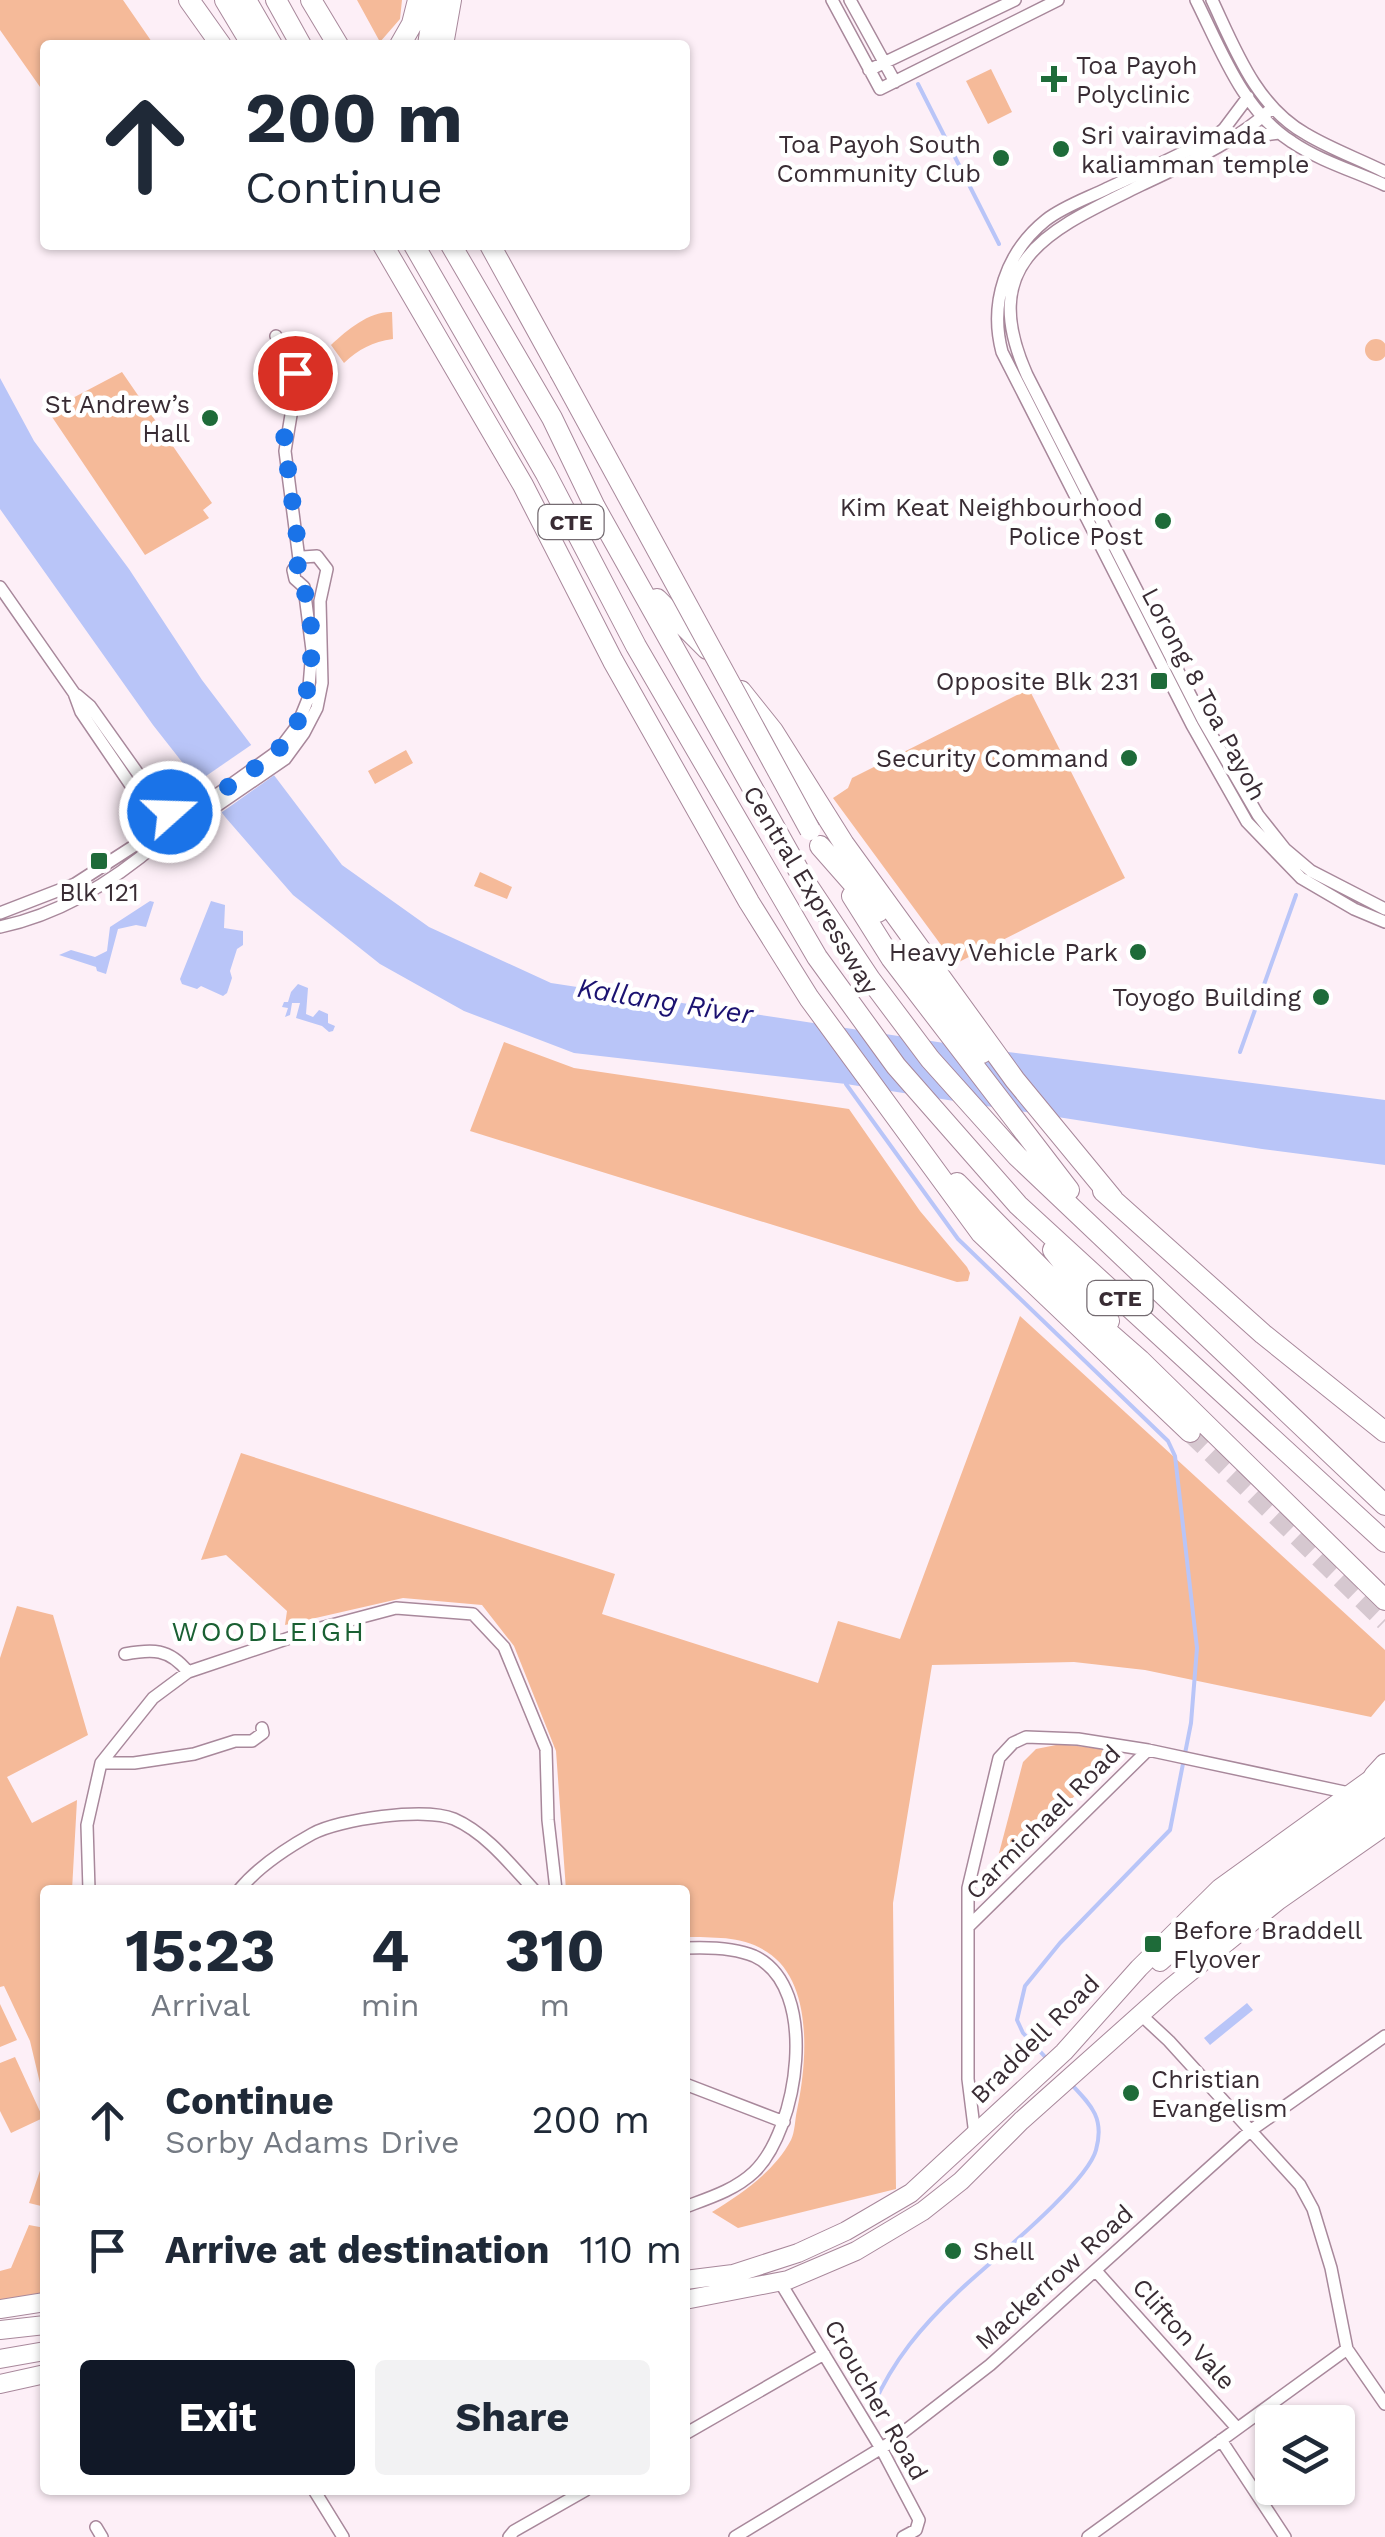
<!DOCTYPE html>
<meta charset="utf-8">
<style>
body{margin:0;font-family:"Work Sans",sans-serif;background:#f2f2f3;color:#1f2937;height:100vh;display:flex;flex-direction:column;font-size:38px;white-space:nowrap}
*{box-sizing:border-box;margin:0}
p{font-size:32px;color:#747a83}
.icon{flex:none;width:55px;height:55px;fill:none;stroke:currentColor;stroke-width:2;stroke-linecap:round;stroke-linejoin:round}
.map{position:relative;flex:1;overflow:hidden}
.side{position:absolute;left:40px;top:1885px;width:650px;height:610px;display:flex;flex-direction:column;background:#fff;border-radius:10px;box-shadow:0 2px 8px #0004}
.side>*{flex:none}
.top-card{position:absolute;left:40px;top:40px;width:650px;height:210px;border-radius:10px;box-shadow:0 2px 8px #0004;background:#fff;color:#1f2937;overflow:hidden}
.controls{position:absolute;left:1255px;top:2405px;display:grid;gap:20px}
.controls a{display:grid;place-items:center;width:100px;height:100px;border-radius:10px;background:#fff;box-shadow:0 2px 8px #0004;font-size:50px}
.pin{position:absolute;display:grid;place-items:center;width:85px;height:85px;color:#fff;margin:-42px;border:5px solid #fff;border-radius:50%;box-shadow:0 2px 10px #0007}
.me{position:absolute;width:110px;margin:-55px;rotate:70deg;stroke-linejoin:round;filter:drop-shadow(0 0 8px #0008)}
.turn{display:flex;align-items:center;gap:35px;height:210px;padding:0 40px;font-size:45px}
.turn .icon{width:130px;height:130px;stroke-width:2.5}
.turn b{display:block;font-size:70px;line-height:85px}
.eta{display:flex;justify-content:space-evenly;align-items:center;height:170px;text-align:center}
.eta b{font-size:60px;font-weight:700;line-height:70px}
.button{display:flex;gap:20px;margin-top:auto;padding:20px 40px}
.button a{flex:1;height:115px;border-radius:10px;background:#111827;color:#fff;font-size:40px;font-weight:700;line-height:115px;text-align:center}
.button a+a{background:#f2f2f3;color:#1f2937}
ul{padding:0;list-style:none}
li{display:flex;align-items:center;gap:30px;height:130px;padding:0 40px}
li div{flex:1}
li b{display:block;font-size:38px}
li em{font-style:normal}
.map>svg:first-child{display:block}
</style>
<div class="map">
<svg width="1385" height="2537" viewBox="0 0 1385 2537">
<rect width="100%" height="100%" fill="#fdeff7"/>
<path fill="#f5ba99" d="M0 0H123L154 45H45V94L0 30Z
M357 0H402L400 19 380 42Z
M991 69 1012 112 988 124 966 81Z
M392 312 393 339C372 342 359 349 344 363L331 345C348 329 370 311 392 312Z
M1365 350a11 11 0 1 1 22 0a11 11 0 1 1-22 0Z
M122 372 212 503 203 510 209 518 145 555 48 411Z
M1029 689 1125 878 955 964 833 798 848 788 852 778Z
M406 750 413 763 375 784 368 771Z
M480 872 512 887 507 899 474 886Z
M504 1042 574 1068 849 1109 920 1211 967 1267 970 1273 968 1281 957 1282 470 1131Z
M1020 1316 1385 1650V1700L1371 1717 1145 1670 1074 1662 932 1665 893 1903 896 2189 738 2228 712 2212C741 2194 774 2172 791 2140 795 2132 795 2119 797 2110 807 2063 814 1982 767 1952 742 1935 714 1938 685 1937V1890H566L556 1751 514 1646 482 1605 403 1598 285 1625 287 1611 226 1555 201 1560 241 1453 615 1574 602 1614 818 1683 838 1621 900 1639Z
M17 1606 53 1615 88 1735 7 1777 32 1823 77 1800 72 1890H45V2104L30 2041 4 1986 0 1987V1658Z
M1061 1744 1110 1750 1097 1774 993 1876 1023 1762 1036 1749Z
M0 2004 17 2040 0 2047Z
M15 2057 43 2118 11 2133 0 2111V2063Z
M45 2156V2207L29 2203Z
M29 2225 45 2228V2295L0 2300V2271L11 2268Z"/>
<path fill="#b9c5f8" d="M0 378 34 441 129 569 202 680 342 865 429 927 551 983 977 1048 1385 1100V1165L1262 1149 846 1084 574 1053 464 1011 380 964 293 895 226 818 153 725 0 509Z
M150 901 154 902 146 927 136 925 118 929 106 974 97 971 96 967 59 955 71 950 95 957 107 951 110 927Z
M211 901 225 905 224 928 243 931V945L237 949 230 971 232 978 227 993 223 996 201 986 197 989 182 984 180 979Z
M298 984 308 988 306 1014 313 1017 319 1010 328 1014V1023L335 1026 333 1031 329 1032 322 1026 296 1018 300 1003H292L290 1015 285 1017 288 1008 282 1007 284 1002H288L291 992Z
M1247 2003 1253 2010 1210 2045 1204 2038Z"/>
<path fill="#fdeff7" d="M254 743 280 771 218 815 193 785Z"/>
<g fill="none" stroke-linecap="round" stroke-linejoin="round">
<path stroke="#b9c5f8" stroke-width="4" d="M918 84 999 244
M1240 1052 1296 895
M846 1084 958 1239 1168 1441 1175 1456 1197 1648 1191 1723 1170 1830 1060 1943 1025 1986 1017 2020 1023 2033 1047 2059
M873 2406C894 2359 921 2327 959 2291 989 2263 1087 2184 1096 2150 1105 2118 1091 2105 1071 2084"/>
<path stroke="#d6c8d0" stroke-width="20" stroke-dasharray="20 10" stroke-linecap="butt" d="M1190 1432 1385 1621"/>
<g stroke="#a8889b" stroke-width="14">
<path id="minor" d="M832 0 880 89 1058 0
M850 0 895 82
M1196 0C1221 50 1243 111 1292 142 1320 161 1354 171 1385 185
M1212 0C1235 49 1256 106 1306 134 1331 149 1359 159 1385 172
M869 70 1015 0
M1248 97 1224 129 1214 137C1179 155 1143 172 1108 188 1088 198 1064 206 1046 220 1006 252 989 303 1002 352L1192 725 1247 822 1301 878 1354 909 1385 922
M1272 108C1237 142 1185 164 1141 185 1052 229 975 259 1027 375L1203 720 1258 815 1285 849 1311 871 1385 909
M1239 138 1279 133
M276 336 297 379 285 451 299 559
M0 587 74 693 81 712 155 821
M77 695 90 706 161 806 170 812
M154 833 165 843 179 840 192 820 215 807 285 759 304 733 317 708 322 683 320 601 327 569 317 556 303 557 293 570 295 579 304 587 312 650 308 699 297 726 278 751 208 801 185 813 160 814 155 821
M0 913 75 884 154 833
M0 927C61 914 114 881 160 841
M125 1654C152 1649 169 1648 188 1672
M101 1763H134L194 1754 235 1741H252L263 1733 262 1728
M89 1890 87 1825 101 1763 153 1698 188 1672 313 1630 396 1608 473 1614 504 1647 546 1749 548 1820 556 1890
M239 1890C258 1867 285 1849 312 1834 339 1819 425 1807 454 1819 486 1833 511 1865 534 1890
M969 1926 1148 1750
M685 1948C707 1947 733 1947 754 1956 821 1987 798 2130 754 2172 735 2190 709 2198 685 2207
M1140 2014 1169 2041 1300 2185 1313 2209 1331 2268 1347 2349 1385 2404
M685 2084 784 2122
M975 2135 968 2079V1888L999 1758 1013 1743 1026 1737 1078 1739 1148 1750 1349 1793
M1096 2271 1237 2428
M780 2282 882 2450 919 2520 916 2530 903 2537
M685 2434 824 2354
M1221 2440 1285 2537
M314 2490 343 2537
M96 2527 102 2537
M509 2537 514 2531 586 2490
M735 2537 888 2444 990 2365 1250 2131 1385 2036
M1088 2537 1347 2349"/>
</g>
<g stroke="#a8889b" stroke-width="20">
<path id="primary" d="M0 2309 45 2302
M0 2384 45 2374"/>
</g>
<g stroke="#a8889b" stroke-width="20">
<path id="trunk" d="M1187 1960 1242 1911 1385 1807
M1160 1962C1231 1899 1304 1840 1385 1789
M685 2280 733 2274 798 2253 846 2231 911 2193 1064 2052 1139 1968 1220 1888 1385 1769
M685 2300 788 2280 856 2251 923 2211 961 2181 1021 2121 1169 1989 1279 1900 1385 1826
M0 2330 45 2325
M0 2359 45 2351"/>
</g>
<g stroke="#a8889b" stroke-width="22">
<path id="motorway" d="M189 0 221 45
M225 0 252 45
M246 0 272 45
M276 0 301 45
M311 0 338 45
M400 45 412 24 418 0
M428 45 435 0
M443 45 451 0
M383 245 523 485 613 661 749 902 809 998 981 1233 1190 1432
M414 245 546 474 636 646 817 957 896 1066 1018 1205 1385 1542
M451 245 552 418 595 507 804 880 870 979 930 1059 1017 1156 1385 1505
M490 245 560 372
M657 599 707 649
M741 691 773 731 844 844 1015 1080 1113 1199
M820 846 878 912
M852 896 891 958 1069 1190
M910 955 982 1053
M957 1183 1077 1305 1140 1360 1385 1600
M1103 1191 1263 1334 1385 1432
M1053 1250 1109 1321
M1374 1776 1385 1764"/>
</g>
<use href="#minor" stroke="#fff" stroke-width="11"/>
<use href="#primary" stroke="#fff" stroke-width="18"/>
<use href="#trunk" stroke="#fff" stroke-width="18"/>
<use href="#motorway" stroke="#fff" stroke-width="20"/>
<g stroke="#a8889b" stroke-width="22" stroke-linecap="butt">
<path id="motorway-bridge" d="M560 372 810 830"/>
</g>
<use href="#motorway-bridge" stroke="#fff" stroke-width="20"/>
</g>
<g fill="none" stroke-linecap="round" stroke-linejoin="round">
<path stroke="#1a73e8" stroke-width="18" stroke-dasharray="0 32.4" d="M170 812C193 815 213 797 232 784 285 748 302 736 310 670 313 646 312 617 305 593 303 586 297 583 294 575L300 559 284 439 297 378 295 373"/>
</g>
<g fill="#1e6b39" stroke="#fff" stroke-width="4">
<path d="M1049 64h10v10h10v10h-10v10h-10v-10h-10v-10h10z"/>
<circle cx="1061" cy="149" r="10"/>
<circle cx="1001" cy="158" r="10"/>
<circle cx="210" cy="418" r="10"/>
<circle cx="1163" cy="521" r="10"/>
<rect x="1149" y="671" width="20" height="20" rx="5"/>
<circle cx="1129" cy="758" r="10"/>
<rect x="89" y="851" width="20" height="20" rx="5"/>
<circle cx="1138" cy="952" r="10"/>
<circle cx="1321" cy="997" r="10"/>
<rect x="1143" y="1934" width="20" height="20" rx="5"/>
<circle cx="1131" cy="2093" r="10"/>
<circle cx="953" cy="2251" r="10"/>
</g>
<g text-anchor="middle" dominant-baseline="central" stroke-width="9" stroke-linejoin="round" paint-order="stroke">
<g fill="#fff" stroke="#746b71" stroke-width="2.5">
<rect x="538.5" y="505" width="65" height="34" rx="8"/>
<rect x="1087.5" y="1281" width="65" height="34" rx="8"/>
</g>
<g font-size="22" font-weight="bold" fill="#392c34">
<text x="571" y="522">CTE</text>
<text x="1120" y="1298">CTE</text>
</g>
<g font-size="25" fill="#392c34" stroke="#fff" text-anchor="end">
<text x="1076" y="65" text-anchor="start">Toa Payoh<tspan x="1076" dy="29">Polyclinic</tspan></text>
<text x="1081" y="135" text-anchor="start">Sri vairavimada<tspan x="1081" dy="29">kaliamman temple</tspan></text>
<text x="981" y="144">Toa Payoh South<tspan x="981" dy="29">Community Club</tspan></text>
<text x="190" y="404">St Andrew’s<tspan x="190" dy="29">Hall</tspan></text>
<text x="1143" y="507">Kim Keat Neighbourhood<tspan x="1143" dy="29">Police Post</tspan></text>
<text x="1139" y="681">Opposite Blk 231</text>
<text x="1109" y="758">Security Command</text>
<text x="99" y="892" text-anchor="middle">Blk 121</text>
<text x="1118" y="952">Heavy Vehicle Park</text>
<text x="1301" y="997">Toyogo Building</text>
<text x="1173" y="1930" text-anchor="start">Before Braddell<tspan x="1173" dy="29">Flyover</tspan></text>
<text x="1151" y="2079" text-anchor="start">Christian<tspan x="1151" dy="29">Evangelism</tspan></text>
<text x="973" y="2251" text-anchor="start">Shell</text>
</g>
<g font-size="25" fill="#392c34" stroke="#fff">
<text transform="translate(1204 694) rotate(62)">Lorong 8 Toa Payoh</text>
<text transform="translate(811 890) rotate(59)">Central Expressway</text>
<text transform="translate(1043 1822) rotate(-45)">Carmichael Road</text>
<text transform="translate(1035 2039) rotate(-45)">Braddell Road</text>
<text transform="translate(1054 2277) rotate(-42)">Mackerrow Road</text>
<text transform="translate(1184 2334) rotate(48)">Clifton Vale</text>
<text transform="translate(876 2400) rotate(60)">Croucher Road</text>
</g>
<g font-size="28" font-style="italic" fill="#1b1271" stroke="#fff">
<text transform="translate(665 1001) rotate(9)">Kallang River</text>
</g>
<g font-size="28" letter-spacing="2.5" fill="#1a6033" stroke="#fff">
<text x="269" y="1631">WOODLEIGH</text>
</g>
</g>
</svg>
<div class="controls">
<a><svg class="icon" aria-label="layers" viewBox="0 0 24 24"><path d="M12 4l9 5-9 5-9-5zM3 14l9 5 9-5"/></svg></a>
</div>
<div class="pin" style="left:295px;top:373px;background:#d93025"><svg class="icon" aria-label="arrive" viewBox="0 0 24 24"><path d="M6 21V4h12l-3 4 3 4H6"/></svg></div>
<svg class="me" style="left:170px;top:812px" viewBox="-20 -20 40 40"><circle r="17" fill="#1a73e8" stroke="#fff" stroke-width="3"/><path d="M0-11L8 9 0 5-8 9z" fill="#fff"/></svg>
<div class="top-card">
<div class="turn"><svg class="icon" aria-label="ahead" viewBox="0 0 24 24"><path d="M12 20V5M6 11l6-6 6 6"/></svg><div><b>200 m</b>Continue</div></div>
</div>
<section class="side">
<div class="eta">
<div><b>15:23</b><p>Arrival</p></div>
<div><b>4</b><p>min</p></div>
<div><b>310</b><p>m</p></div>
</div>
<ul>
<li><svg class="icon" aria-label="ahead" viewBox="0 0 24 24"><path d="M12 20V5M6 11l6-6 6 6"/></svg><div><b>Continue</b><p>Sorby Adams Drive</p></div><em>200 m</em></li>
<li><svg class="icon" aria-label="arrive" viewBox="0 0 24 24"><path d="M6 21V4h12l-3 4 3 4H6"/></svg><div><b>Arrive at destination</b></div><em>110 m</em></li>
</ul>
<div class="button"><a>Exit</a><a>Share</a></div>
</section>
</div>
